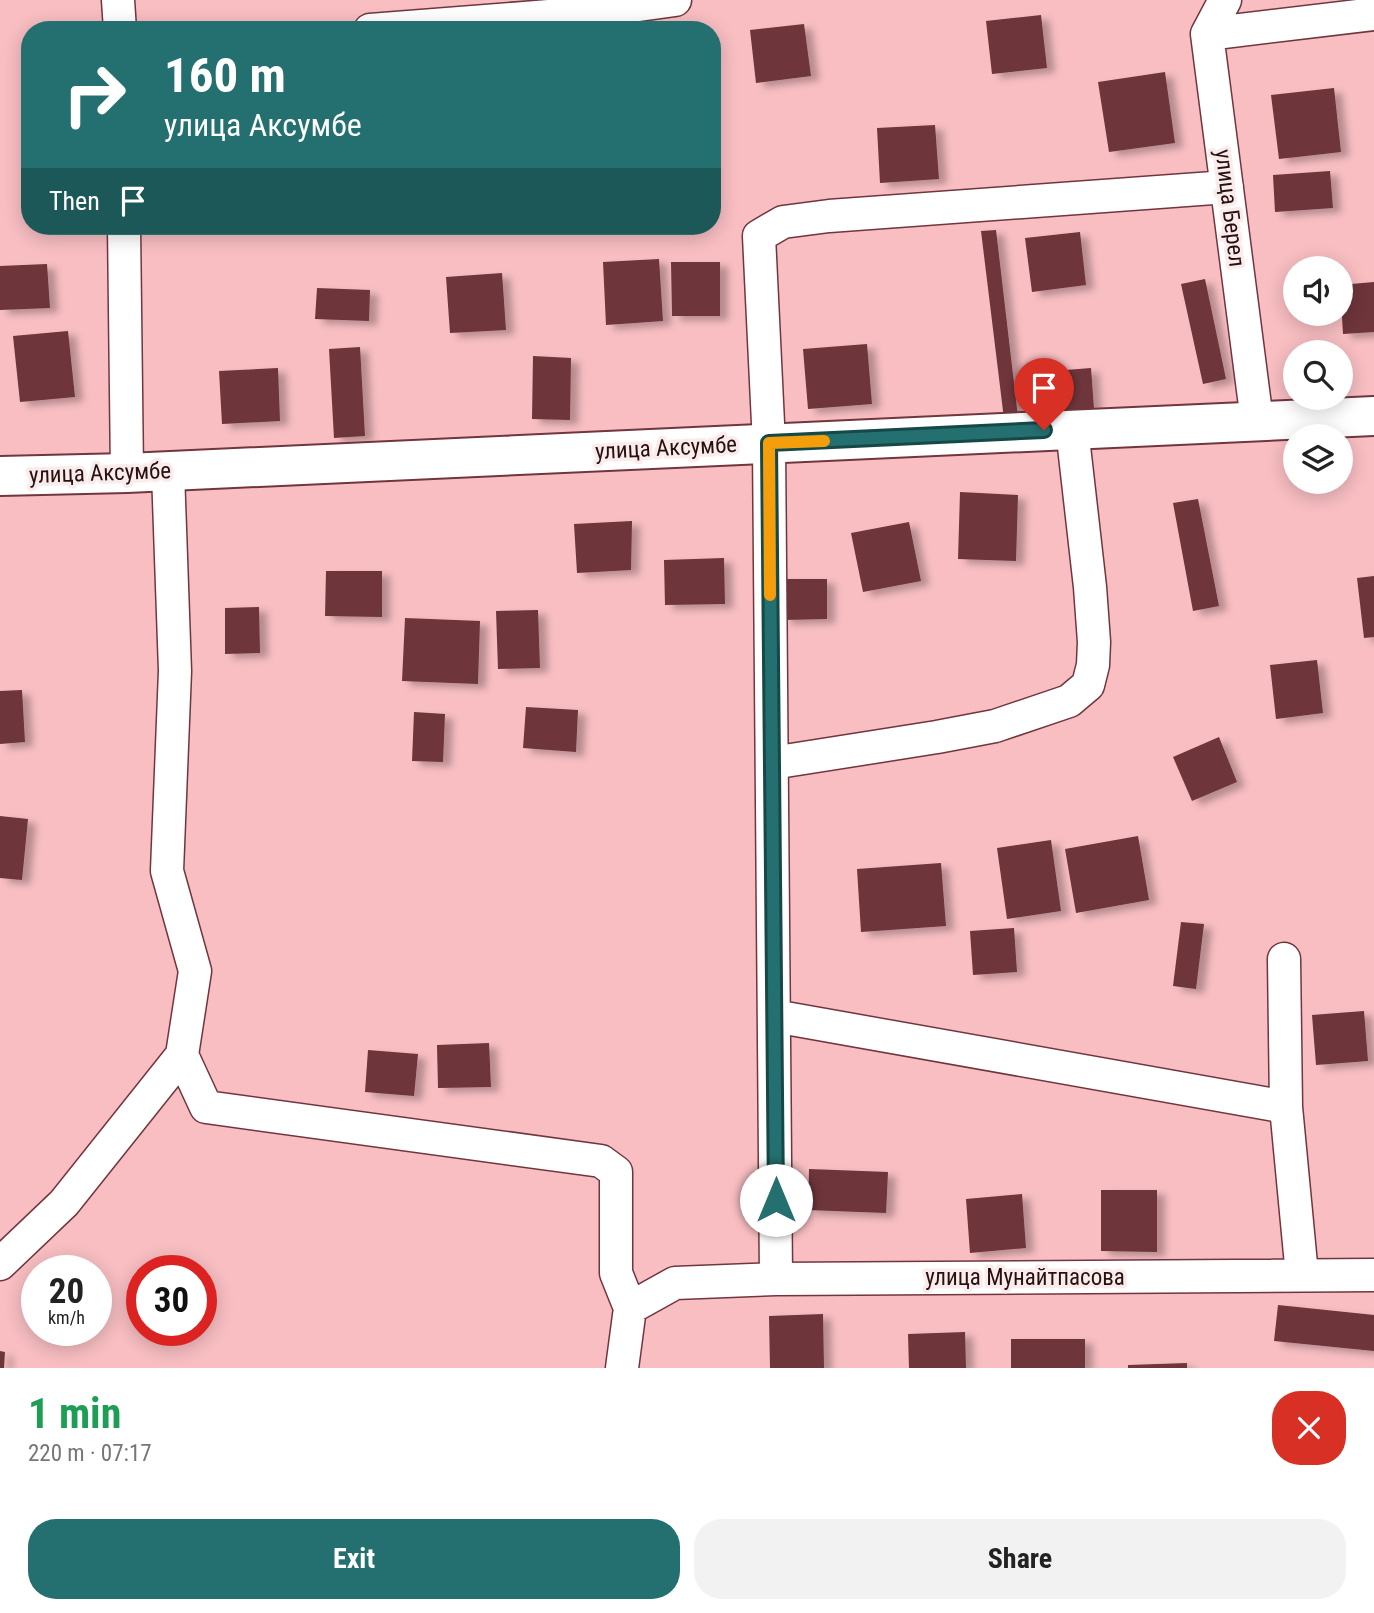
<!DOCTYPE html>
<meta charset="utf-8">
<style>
body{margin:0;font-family:"Roboto Condensed",sans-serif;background:#f2f2f2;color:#222;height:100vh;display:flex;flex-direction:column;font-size:26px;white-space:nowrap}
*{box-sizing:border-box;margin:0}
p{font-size:23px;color:#767676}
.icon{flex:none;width:38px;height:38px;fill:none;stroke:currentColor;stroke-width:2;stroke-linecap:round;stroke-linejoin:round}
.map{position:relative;height:1368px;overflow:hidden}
.side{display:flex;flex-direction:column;background:#fff;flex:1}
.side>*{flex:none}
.guide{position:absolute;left:21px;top:21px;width:700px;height:214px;border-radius:28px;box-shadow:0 4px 18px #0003;background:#246f6f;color:#fff;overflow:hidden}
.fabs{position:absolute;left:1283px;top:256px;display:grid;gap:14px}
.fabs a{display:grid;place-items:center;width:70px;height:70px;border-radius:50%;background:#fff;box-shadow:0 4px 18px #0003;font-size:35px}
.speed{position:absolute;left:21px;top:1255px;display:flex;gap:14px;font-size:35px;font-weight:700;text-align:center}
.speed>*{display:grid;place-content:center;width:91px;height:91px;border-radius:50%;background:#fff;box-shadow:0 4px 18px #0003;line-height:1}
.speed small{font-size:18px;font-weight:400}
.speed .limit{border:10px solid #d22;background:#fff;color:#111}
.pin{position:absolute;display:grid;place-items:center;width:60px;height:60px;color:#fff;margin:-72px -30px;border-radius:50% 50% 50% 0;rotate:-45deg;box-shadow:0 0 7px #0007}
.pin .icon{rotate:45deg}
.me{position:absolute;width:77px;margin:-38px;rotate:0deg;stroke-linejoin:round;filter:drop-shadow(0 0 5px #0008)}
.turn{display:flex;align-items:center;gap:24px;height:147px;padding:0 28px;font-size:32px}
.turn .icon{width:91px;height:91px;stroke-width:2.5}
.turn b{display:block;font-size:49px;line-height:60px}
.then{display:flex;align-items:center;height:66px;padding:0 28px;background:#0003;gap:14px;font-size:26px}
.round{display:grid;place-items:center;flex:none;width:74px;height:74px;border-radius:28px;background:#f2f2f2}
.overview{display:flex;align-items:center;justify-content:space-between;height:119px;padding:0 28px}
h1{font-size:42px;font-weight:700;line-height:52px;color:#1e9e55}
.cta{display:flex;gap:14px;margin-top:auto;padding:14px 28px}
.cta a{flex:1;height:80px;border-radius:28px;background:#246f6f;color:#fff;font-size:28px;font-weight:700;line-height:80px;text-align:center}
.cta a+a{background:#f2f2f2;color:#222}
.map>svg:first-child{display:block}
</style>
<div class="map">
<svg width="1374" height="1368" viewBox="0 0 1374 1368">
<defs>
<filter id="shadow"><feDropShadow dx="8" dy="4.5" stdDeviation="3.5" flood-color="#0004"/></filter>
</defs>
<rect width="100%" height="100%" fill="#f8bec2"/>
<path fill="#6e343a" filter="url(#shadow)" d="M1041 15 1047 68 992 74 986 21Z
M804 24 811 76 756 83 750 30Z
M1165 72 1175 143 1109 152 1098 82Z
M1334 88 1341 152 1279 159 1271 95Z
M935 125 939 179 880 183 877 128Z
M1330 171 1333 208 1275 212 1273 175Z
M996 230 1018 417 1004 419 981 231Z
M1080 232 1086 285 1032 292 1025 238Z
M659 259 663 321 606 325 603 262Z
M671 262H720V316H672Z
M47 264 50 308 0 310V266Z
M502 273 506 330 450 333 446 277Z
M1205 279 1226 379 1203 384 1181 284Z
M1374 282V332L1343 334 1340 285Z
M317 288 370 290 369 321 315 319Z
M68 331 75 397 20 402 13 336Z
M867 344 872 404 808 409 803 349Z
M360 347 365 436 334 438 329 349Z
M533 356 571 358 570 420 532 419Z
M278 368 280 421 222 424 219 371Z
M1091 368 1094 409 1044 412 1041 372Z
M960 492 1018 495 1016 561 958 559Z
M1198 499 1219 606 1193 611 1173 503Z
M632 521 631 570 577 573 574 524Z
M909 522 921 581 863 592 851 533Z
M724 558 725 604 665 605 664 560Z
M326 571H382V617L325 616Z
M1374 576V637L1364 638 1357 578Z
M782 579H827V619L783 620Z
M259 607 260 653 225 654V608Z
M538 610 540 668 498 669 496 611Z
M405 618 480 621 478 684 402 681Z
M1317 660 1323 713 1276 719 1270 665Z
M22 690 25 742 0 744V691Z
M526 707 578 710 576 752 523 748Z
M414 712 445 714 443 762 412 761Z
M1219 737 1237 782 1192 801 1173 757Z
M0 816 28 819 22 880 0 878Z
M1138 836 1149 900 1076 913 1065 849Z
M1051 840 1061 911 1007 919 997 848Z
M941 863 946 926 861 932 857 869Z
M1181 922 1204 924 1196 989 1173 986Z
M1014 928 1017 972 973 975 970 931Z
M1364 1011 1368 1061 1316 1065 1312 1015Z
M489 1043 491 1087 438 1088 437 1045Z
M368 1050 418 1054 414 1096 365 1092Z
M809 1169 888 1172 886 1213 808 1210Z
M1101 1190H1157V1252L1101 1251Z
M1022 1194 1026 1248 970 1253 966 1199Z
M1278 1305 1374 1315V1351L1274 1341Z
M823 1314 824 1368H770L769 1316Z
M965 1332 966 1368H909L908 1334Z
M1011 1339H1085V1368H1011Z
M0 1351 5 1352 4 1368H0Z
M1187 1363V1368H1128V1365Z"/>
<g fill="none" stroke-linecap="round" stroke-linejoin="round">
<g stroke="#71363d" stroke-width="35">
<path id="minor" d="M118 0 120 30
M1225 0 1207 34 1257 421
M370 30 574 14 675 0
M1207 34 1374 14
M124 226 127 473
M772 763 937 737 995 726 1069 701 1088 685 1093 665 1094 642 1090 587 1072 429
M1284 959 1286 1107
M774 1016 1286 1107 1302 1275
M182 1055 206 1107 601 1161 616 1172V1273L630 1308
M0 1264 64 1203 182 1055 195 971 167 871 175 671 168 472
M776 1279 769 444 759 236 783 222 829 216 1227 187
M622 1368 630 1308 675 1283 776 1279 1374 1275"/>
</g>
<g stroke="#71363d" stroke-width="42">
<path id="major" d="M0 476 127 473 1374 416"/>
</g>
<use href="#minor" stroke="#fff" stroke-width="32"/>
<use href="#major" stroke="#fff" stroke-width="38"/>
</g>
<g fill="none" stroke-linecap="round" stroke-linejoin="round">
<g stroke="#174848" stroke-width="18">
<path id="route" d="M776 1200 769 443 1044 430"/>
</g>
<use href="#route" stroke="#246f6f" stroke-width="12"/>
<path stroke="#f59e0b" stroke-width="12" d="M770 595 769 443 824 441"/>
</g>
<g text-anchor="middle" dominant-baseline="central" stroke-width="7" stroke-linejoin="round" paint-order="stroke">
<g font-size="23" fill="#281012" stroke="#fbecec">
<text transform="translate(1230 208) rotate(83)">улица Берел</text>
<text transform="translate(666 448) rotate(-3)">улица Аксумбе</text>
<text transform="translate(100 473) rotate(-2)">улица Аксумбе</text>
<text x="1025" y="1277">улица Мунайтпасова</text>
</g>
</g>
</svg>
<div class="fabs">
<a><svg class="icon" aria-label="sound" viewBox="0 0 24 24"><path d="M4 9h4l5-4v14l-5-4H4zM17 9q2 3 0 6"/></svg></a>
<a><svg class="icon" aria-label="search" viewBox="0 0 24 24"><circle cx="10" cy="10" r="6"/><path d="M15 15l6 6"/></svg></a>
<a><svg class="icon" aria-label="layers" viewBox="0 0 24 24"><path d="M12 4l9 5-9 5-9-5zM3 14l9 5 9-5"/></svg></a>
</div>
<div class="speed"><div>20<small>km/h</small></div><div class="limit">30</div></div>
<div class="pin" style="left:1044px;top:430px;background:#d93025"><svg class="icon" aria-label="arrive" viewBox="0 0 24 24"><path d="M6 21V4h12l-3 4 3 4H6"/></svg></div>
<svg class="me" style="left:776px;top:1200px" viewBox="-20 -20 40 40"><circle r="19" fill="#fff"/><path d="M0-13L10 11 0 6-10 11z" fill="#246f6f"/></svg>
<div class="guide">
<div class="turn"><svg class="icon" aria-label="right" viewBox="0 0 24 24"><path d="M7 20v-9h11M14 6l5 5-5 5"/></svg><div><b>160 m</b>улица Аксумбе</div></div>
<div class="then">Then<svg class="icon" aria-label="arrive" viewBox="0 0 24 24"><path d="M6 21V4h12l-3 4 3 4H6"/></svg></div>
</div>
</div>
<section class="side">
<div class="overview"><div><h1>1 min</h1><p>220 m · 07:17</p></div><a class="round" style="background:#d93025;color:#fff"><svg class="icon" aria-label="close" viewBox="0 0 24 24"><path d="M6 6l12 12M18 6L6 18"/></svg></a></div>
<div class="cta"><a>Exit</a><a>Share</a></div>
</section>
